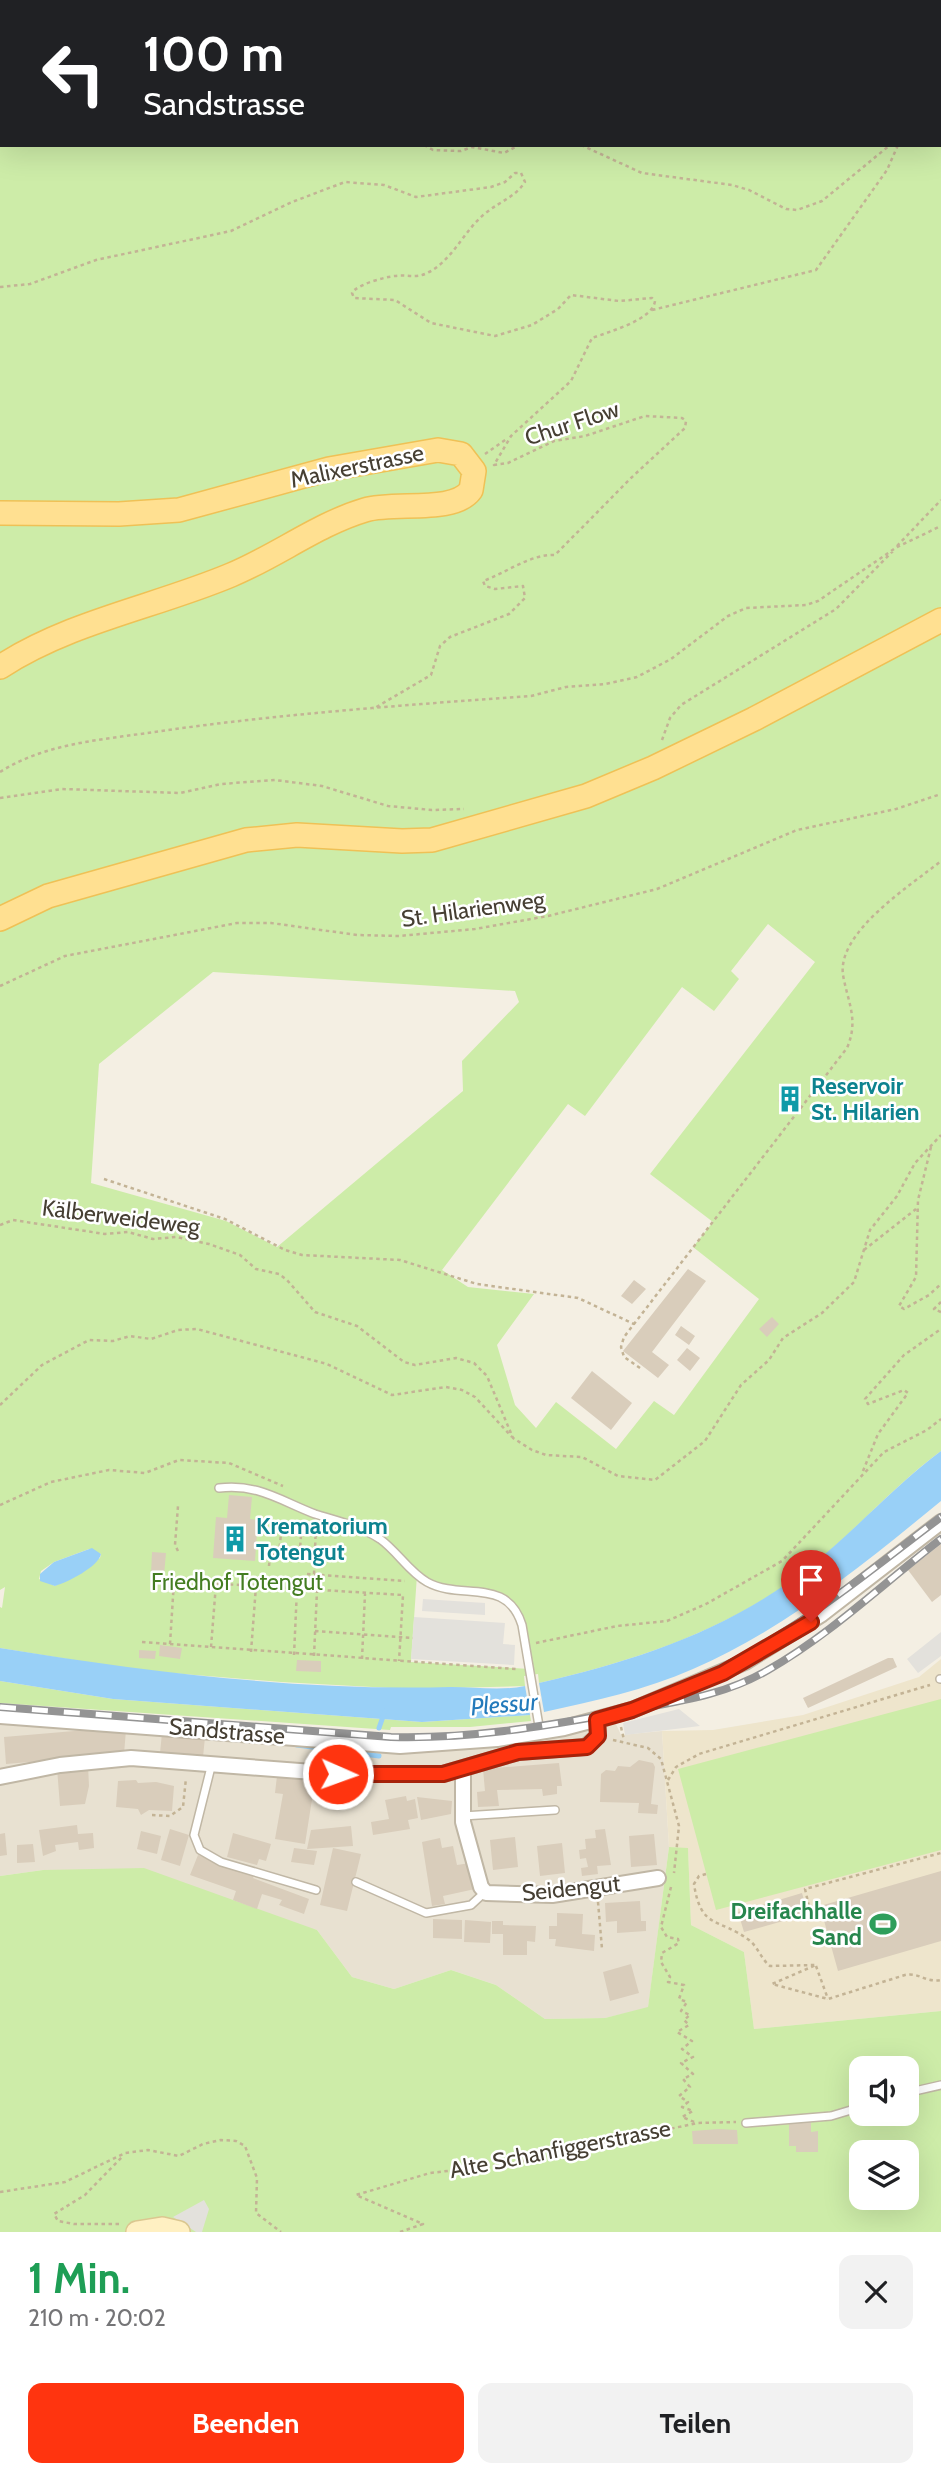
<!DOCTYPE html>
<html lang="de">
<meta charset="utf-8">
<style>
body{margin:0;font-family:Cabin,sans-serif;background:#f2f2f2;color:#202124;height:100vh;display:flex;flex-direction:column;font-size:26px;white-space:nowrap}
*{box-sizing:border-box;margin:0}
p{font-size:23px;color:#757577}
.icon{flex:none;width:38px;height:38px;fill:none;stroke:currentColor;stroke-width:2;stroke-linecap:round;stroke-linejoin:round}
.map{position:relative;height:2232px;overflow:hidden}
.sheet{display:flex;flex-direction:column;background:#fff;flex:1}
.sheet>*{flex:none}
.hud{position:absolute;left:0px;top:0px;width:942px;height:147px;box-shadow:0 7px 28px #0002;background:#202124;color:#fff;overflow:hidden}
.buttons{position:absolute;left:849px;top:2056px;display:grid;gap:14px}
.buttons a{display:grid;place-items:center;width:70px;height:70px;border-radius:14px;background:#fff;box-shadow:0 7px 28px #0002;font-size:35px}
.pin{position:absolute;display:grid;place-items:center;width:60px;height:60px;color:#fff;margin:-72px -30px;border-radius:50% 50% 50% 0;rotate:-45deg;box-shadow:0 0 7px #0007}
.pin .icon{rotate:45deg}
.me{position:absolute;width:77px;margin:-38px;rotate:92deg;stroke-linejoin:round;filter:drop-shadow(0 0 5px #0008)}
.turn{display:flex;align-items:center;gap:24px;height:147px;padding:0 28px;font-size:32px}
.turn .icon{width:91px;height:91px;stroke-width:2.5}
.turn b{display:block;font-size:49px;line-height:60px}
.round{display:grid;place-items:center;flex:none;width:74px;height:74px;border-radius:14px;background:#f2f2f2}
.overview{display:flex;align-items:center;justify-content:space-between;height:119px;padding:0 28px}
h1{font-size:42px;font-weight:800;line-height:52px;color:#1e9e55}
.primary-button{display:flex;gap:14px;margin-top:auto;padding:14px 28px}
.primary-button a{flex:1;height:80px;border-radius:14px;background:#ff340f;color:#fff;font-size:28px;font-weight:800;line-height:80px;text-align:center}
.primary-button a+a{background:#f2f2f2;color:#202124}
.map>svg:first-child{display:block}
</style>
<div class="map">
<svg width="941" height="2232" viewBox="0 0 941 2232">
<rect width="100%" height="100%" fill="#f4efe3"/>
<path fill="#e8e1d1" d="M0 1716 400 1746 597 1720 616 1724 621 1735 662 1731 669 1847 648 2008 605 2018 545 2019 496 1985 451 1970 394 1989 352 1977 317 1930 43 1870 0 1876Z"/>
<path fill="#eee5cc" d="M941 1659V2011L754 2029 744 1952 691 1925 688 1849 669 1847 662 1731 713 1730 803 1715 919 1677Z"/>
<path fill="#cdeca8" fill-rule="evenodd" d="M0 0H941V1451C896 1484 858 1528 814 1564 733 1629 639 1660 539 1683L538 1674 524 1676 525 1686 409 1689 281 1682 134 1670 0 1648V1607L2 1608 5 1587 0 1590ZM2 2H940V145H2ZM768 924 815 962 650 1174 713 1222 693 1247 759 1299 674 1415 654 1401 616 1449 556 1402 536 1428 515 1405 497 1345 534 1294 468 1287 442 1270 568 1104 585 1116 682 987 714 1011 739 979 731 971ZM213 972 515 991 519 1002 462 1061 463 1091 277 1247 226 1221 91 1183 99 1064ZM89 1549 101 1554 100 1558 55 1586 39 1579 41 1571 54 1562ZM417 1575 437 1586 504 1599 520 1619 530 1669 411 1662Z
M0 1681 113 1699 422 1722 530 1715 531 1721 470 1727H391L390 1730 0 1703Z
M941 1699V1850L716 1910 678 1769Z
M669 1847 688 1848 691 1925 744 1952 754 2029 941 2011V2232H0V1876L43 1870 144 1868 317 1930 352 1977 394 1989 451 1970 496 1985 545 2019 605 2018 648 2007ZM861 2068H906V2114H861ZM861 2152H906V2198H861Z"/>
<path fill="#e3e1dc" d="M423 1599 485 1603V1615L422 1611Z
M414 1617 505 1623 503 1644 515 1645 514 1665 411 1659Z
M941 1632V1656L918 1673 907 1659Z
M679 1709 700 1726 625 1735 623 1723Z
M204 2200 209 2209 202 2232H196L173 2217Z"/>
<path fill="#99d0f7" d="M941 1451V1501C864 1564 785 1629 693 1669 645 1690 595 1701 544 1712L539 1683C639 1660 733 1629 814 1563 858 1528 895 1485 941 1451Z
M92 1548 101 1554C98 1567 68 1582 55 1586L40 1581V1574L54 1562Z
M0 1648C148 1672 300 1691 451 1687 476 1687 501 1691 525 1686L530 1715 422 1722 113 1699 0 1681Z"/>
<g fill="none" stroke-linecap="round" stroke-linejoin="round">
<path stroke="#99d0f7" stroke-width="5" d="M379 1728 385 1711
M297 1745 379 1756"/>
</g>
<path fill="#d9cdbb" d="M788 1087 802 1097 792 1111 778 1101Z
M688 1269 706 1281 652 1352 669 1365 658 1378 623 1351Z
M634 1280 646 1289 632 1304 621 1296Z
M772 1317 779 1324 767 1337 759 1329Z
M681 1326 695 1336 689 1345 675 1335Z
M687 1348 700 1358 690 1371 677 1360Z
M592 1371 632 1403 611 1430 571 1398Z
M229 1495 252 1497 250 1519 258 1520 255 1561 213 1558 216 1517 227 1518Z
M941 1544V1595L932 1602 908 1570Z
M152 1552 166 1553 164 1575 151 1574Z
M160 1645 182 1648 180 1659 159 1656Z
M139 1650 156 1651 155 1659 139 1658Z
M888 1658H893L897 1667 808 1708 803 1698Z
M297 1660 321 1661V1672L296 1671Z
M86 1730H126L124 1754 6 1764 4 1737Z
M162 1733 205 1737 203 1757 160 1753Z
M339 1751 358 1754 355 1769 337 1766Z
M639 1760 653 1763 655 1767 651 1804 658 1805 657 1814 638 1813 639 1803 600 1802 601 1774 606 1770 615 1771 618 1766 630 1767Z
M559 1763 562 1786H557V1794L543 1796 542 1789 497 1790 499 1806 478 1807 477 1792 485 1791 483 1769Z
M88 1765 89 1786 85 1804 60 1806 57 1768Z
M277 1776 309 1777 307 1792 313 1793 305 1844 275 1839 283 1794 275 1793Z
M136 1780 138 1783 156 1782 174 1786 172 1811 149 1810 141 1815 138 1809 116 1807 118 1781Z
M406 1796 407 1801 415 1799 418 1818 408 1820 410 1829 373 1835 371 1822 389 1819 385 1800Z
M417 1797 452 1801 451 1814 421 1820Z
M77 1825 78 1834 93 1833 94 1848 79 1850 78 1842 55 1845 56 1851 43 1856 39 1830Z
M351 1826 353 1846 307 1849 311 1830Z
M170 1829 189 1835 180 1866 161 1860Z
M605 1829 611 1865 597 1866 598 1874 582 1876 581 1868 588 1867 586 1858 580 1859 579 1850 586 1849 585 1839 596 1838 595 1830Z
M141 1831 161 1836 157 1854 137 1849Z
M5 1833 7 1855 0 1856V1834Z
M233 1833 271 1844 266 1861 259 1859 257 1865 227 1857Z
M654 1834 657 1865 631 1867 629 1836Z
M515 1837 518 1867 493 1870 490 1840Z
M440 1838 442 1848 453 1846 457 1865 470 1863 475 1889 443 1896 445 1904 432 1906 422 1842Z
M562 1843 565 1873 540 1876 537 1846Z
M33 1844 35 1862 17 1863V1845Z
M294 1848 317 1851 314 1865 291 1862Z
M333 1848 361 1854 347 1911 320 1905Z
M198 1855 255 1874 253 1878 309 1899 304 1914 279 1905 282 1900 262 1894 257 1909 233 1900 236 1891 190 1875Z
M941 1871V1941L838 1971 820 1906Z
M802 1893 808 1914 744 1932 738 1912Z
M640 1901 641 1921H646V1931L617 1933V1921L606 1922 605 1903Z
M557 1913 583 1914 582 1934 595 1935 594 1951 555 1946 556 1939H549V1926H557Z
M433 1919 462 1920V1939L433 1938Z
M465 1920 491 1922 490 1943 464 1942Z
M492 1921H503V1925L536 1926 535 1942 527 1941V1955H503V1934H492Z
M631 1964 639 1993 610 2001 603 1972Z
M811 2120V2132L818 2131V2152H796V2146H789V2121Z
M719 2129 737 2130 738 2144H693L692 2131Z"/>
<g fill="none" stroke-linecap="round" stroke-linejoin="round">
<g stroke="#c0b7a5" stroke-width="10">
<path id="service" d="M219 1488C257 1483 281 1501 315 1514 337 1521 360 1526 380 1539 397 1551 409 1572 427 1582 461 1601 507 1576 522 1625L540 1732
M940 1679H941
M212 1763 194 1835 200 1850 221 1862 316 1890
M463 1816 555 1810
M356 1882 426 1913 471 1905 485 1892
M906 2093 941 2085
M746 2123 831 2116 861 2107"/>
</g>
<g stroke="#c0b7a5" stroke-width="18">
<path id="minor" d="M0 1716 400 1746 497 1739 564 1728 632 1710 745 1662 822 1614 941 1522
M463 1770V1822L481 1887 486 1893 552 1895 658 1878
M0 1777 60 1765 131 1758 339 1774H443L518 1752 585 1747 598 1736 597 1720"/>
</g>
<g stroke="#dbc790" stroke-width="24">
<path id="secondary" d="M137 2232 162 2228 179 2232"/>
</g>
<g stroke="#efc156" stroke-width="26">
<path id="primary" d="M0 513 119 514 179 510 329 469 438 450 461 454 474 471 471 490C454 514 395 501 365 510 318 524 277 556 231 575 155 607 71 621 0 667
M0 919 48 896 246 840 297 835 402 841 432 840 586 796 653 768 754 719 941 620"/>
</g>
<path stroke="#c3b395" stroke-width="2.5" stroke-dasharray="3.5 3.5" stroke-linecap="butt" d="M106 2 109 0
M0 53 2 52
M940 69 941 66
M0 74H2
M940 104 941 102
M424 145 433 150 461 151 472 147 504 153 519 145
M581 145 642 173 732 185 749 190 786 209 797 210 822 201 890 145
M0 287 30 284 96 260 231 231 292 202 345 182 384 185 416 197 491 187 505 182 515 173H521L525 182C515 197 501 201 487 212 465 228 453 261 427 273 416 279 406 274 395 276 384 277 356 285 352 293L354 298 395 300 431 323 495 336 532 325 558 309 571 295 619 301 652 298 655 301C653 320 608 332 592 338L571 381 511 436 494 465 508 463 554 441 585 436 645 416 682 418 686 421 685 428 631 478 555 555C530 554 506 573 483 581L485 586 495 589 523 586 525 598 509 614 450 637 440 646 431 675 373 709
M652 310 816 270 887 170 898 145
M485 454 508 438
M897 546 941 500
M662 740 670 718 681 705 836 609 893 551
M0 772C46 743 101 740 154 732 278 714 405 705 531 696L566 687 605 684 637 677 671 659 728 616 746 608 806 605 818 601 897 547 941 526
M0 798 62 789 180 793 221 784 275 780 322 786 388 806 432 810 464 809
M0 986 65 956 237 923H271L357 935 399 936 475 929 548 916 657 889 797 830 896 809 941 794
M931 1147 918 1200 916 1277 899 1306 904 1309 929 1295 941 1284
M104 1179 225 1219 285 1250 302 1255 400 1260 477 1284 578 1298 634 1324
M0 1225 13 1220 105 1234 128 1232 153 1239 176 1237 209 1244 240 1255 256 1269 279 1274 287 1280 315 1312 357 1326 404 1362 415 1365 456 1358 474 1363 487 1376 513 1438 532 1450 546 1455 582 1457 618 1476 655 1480 705 1441 741 1385 769 1360 783 1338 822 1313 854 1282 870 1230 897 1196 915 1163 941 1135
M864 1250 916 1209
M941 1302 934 1309 941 1312
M640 1368 624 1357 621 1347 624 1337 847 1048C859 1020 848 1003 843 975 837 932 910 886 941 861
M0 1405 42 1365 89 1340 113 1341 130 1336 151 1339 178 1330 197 1329 327 1364 392 1395 446 1387 462 1390 475 1397 512 1437
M863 1471 878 1434 908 1393 904 1390 868 1404 865 1399 904 1355 941 1329
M0 1505 51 1482 109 1470 145 1473 179 1460 229 1463 283 1486
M178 1551 175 1545 178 1506
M299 1560 302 1524
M269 1566 270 1555H279L282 1522 306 1524
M307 1574 405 1581
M314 1574 316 1525
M315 1631 413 1638
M142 1642 516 1669
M536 1643 617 1626 667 1621 706 1604 782 1561 884 1452 927 1430 941 1419
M170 1644 174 1581 403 1595 399 1661
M211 1647 216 1584
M251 1652 256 1586
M294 1655 297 1589
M314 1656 317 1591
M362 1659 365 1594
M621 1727 624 1740
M613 1740 648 1748 661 1759 679 1826 674 1873
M668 1780 676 1767 699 1754 930 1685
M152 1815 170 1816 183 1807 186 1778
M706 1874 699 1876 694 1884C701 1930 718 1917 749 1940 758 1947 761 1959 770 1966L816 1965 772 1984 828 1999 905 1975C919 1972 926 1983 941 1980
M671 1887 661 1927 667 1937 678 1939 679 1943 662 1953 661 1962 670 1977 668 1982 684 1985 679 1999 687 2002 681 2011 690 2015 684 2020 689 2025 677 2032 692 2041 682 2049 693 2057 681 2063 693 2074 683 2079 690 2087 679 2096 688 2102 682 2107 693 2111 682 2117 697 2123
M598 1902 602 1949
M800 1919 811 1915 805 1889 941 1853
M816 1966 828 1999
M0 2192 65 2182 125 2153 148 2150 179 2156 203 2144 221 2140 236 2141 245 2146 257 2178 256 2213 281 2232
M119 2224H74L58 2221 54 2214 85 2195 123 2156
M400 2232 423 2224 356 2195 430 2173 509 2164 697 2123 736 2122"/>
<use href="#service" stroke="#fff" stroke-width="7"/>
<use href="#minor" stroke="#fff" stroke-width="14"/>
<use href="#secondary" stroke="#fff0c2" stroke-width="21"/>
<use href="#primary" stroke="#ffe091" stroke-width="23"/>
<g stroke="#949494" stroke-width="8">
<path id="rail" d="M642 1702C764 1659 840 1593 941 1517
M0 1707 391 1737C469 1739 540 1727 616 1713 670 1702 720 1698 768 1670 830 1635 885 1582 941 1539"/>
</g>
<use href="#rail" stroke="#fff" stroke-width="5" stroke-dasharray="16" stroke-linecap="butt"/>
</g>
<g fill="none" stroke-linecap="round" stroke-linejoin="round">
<g stroke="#a6220a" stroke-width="18">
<path id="route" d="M338 1774H443L518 1752 587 1747 598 1736 597 1720 632 1710 723 1673 811 1622"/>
</g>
<use href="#route" stroke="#ff340f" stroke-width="12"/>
</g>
<defs>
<g id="building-bare" transform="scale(2.1)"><path d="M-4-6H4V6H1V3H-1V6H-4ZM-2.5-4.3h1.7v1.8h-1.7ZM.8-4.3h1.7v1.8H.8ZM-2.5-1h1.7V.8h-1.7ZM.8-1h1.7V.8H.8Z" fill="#0f9aa8" stroke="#fff" stroke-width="2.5" paint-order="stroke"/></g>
<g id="stadium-bare" transform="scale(2.1)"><path d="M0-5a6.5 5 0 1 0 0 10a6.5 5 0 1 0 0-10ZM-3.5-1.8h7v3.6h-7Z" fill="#2e9e5b" stroke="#fff" stroke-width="2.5" paint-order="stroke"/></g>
</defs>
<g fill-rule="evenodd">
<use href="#building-bare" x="790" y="1099"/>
<use href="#building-bare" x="235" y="1539"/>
<use href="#stadium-bare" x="883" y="1924"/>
</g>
<g text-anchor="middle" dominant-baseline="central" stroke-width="5" stroke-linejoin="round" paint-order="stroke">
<g font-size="23" fill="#463f33" stroke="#fff">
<text transform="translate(572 423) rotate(-18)">Chur Flow</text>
<text transform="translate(357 466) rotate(-12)">Malixerstrasse</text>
<text transform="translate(473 909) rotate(-8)">St. Hilarienweg</text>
<text transform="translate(121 1217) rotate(7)">Kälberweideweg</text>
<text transform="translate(227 1731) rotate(5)">Sandstrasse</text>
<text transform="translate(571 1888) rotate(-6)">Seidengut</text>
<text transform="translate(560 2149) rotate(-11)">Alte Schanfiggerstrasse</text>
</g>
<g font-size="23" font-weight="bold" fill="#0d838f" stroke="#fff" text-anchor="start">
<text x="811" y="1086">Reservoir<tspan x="811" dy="26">St. Hilarien</tspan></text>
<text x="256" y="1526">Krematorium<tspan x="256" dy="26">Totengut</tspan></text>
</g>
<g font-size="23" fill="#447d21" stroke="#fff">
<text x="237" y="1582">Friedhof Totengut</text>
</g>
<g font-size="23" font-weight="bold" fill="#27864d" stroke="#fff" text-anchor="end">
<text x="862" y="1911">Dreifachhalle<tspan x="862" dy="26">Sand</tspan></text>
</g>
<g font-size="24" font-style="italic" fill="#237abb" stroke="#fff">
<text transform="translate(504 1704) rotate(-5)">Plessur</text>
</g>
</g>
</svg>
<div class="buttons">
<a><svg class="icon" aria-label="sound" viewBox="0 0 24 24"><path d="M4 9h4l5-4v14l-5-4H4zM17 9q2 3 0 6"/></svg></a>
<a><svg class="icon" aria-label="layers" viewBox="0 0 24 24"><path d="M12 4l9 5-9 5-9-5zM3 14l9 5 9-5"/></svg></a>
</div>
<div class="pin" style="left:811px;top:1622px;background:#d93025"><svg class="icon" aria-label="arrive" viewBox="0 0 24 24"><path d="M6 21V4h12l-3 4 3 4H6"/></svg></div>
<svg class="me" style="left:338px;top:1774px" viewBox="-20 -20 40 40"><circle r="17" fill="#ff340f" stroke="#fff" stroke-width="3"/><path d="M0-11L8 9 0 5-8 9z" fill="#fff"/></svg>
<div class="hud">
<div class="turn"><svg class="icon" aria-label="left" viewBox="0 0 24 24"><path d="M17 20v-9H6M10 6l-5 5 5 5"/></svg><div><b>100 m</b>Sandstrasse</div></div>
</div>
</div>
<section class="sheet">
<div class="overview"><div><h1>1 Min.</h1><p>210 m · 20:02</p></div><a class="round"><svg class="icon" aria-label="close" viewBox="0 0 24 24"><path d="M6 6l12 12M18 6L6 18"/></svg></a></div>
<div class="primary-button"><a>Beenden</a><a>Teilen</a></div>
</section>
